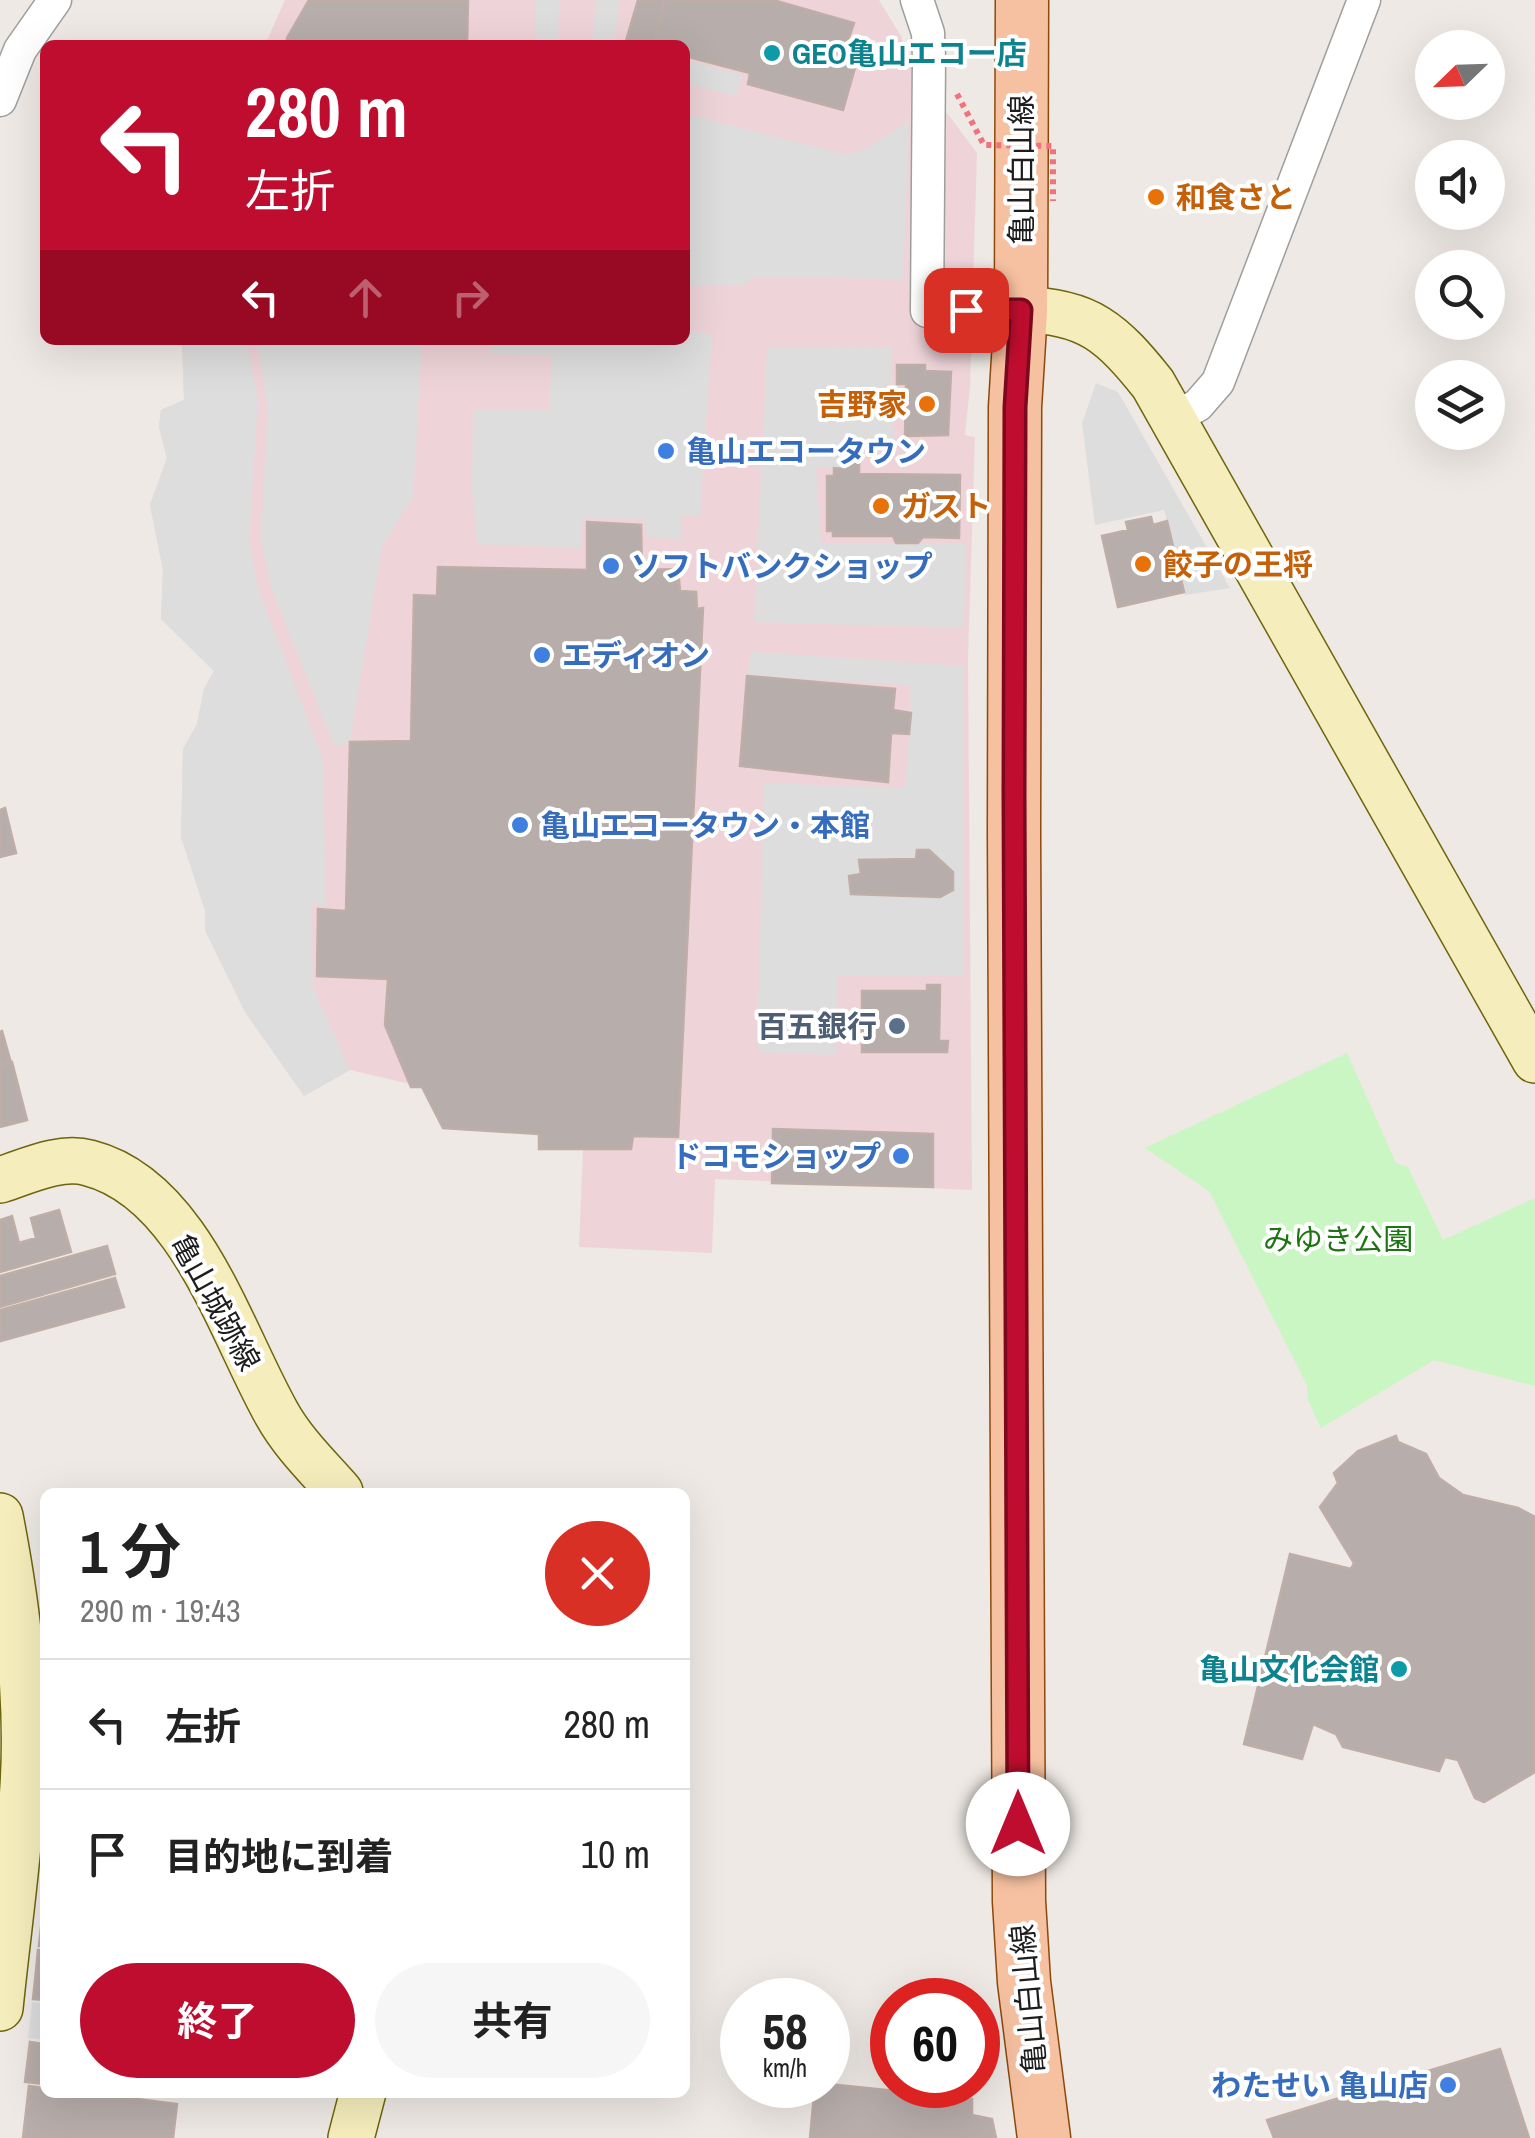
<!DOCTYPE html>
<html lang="ja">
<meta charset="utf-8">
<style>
body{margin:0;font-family:"Archivo Narrow","Noto Sans JP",sans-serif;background:#f6f6f6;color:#222;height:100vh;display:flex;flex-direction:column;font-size:38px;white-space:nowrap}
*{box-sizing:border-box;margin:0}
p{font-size:32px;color:#767676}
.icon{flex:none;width:55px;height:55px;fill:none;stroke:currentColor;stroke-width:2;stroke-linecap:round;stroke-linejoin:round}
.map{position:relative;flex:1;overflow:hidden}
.panel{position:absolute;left:40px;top:1488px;width:650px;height:610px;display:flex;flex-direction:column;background:#fff;border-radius:15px;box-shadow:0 10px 40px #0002}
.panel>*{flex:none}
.guide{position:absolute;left:40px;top:40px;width:650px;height:305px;border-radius:15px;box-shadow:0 10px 40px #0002;background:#be0d2e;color:#fff;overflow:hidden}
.needle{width:65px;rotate:247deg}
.tools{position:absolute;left:1415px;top:30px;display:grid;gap:20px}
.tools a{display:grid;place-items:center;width:90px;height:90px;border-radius:50%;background:#fff;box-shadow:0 10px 40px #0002;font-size:50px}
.speed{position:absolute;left:720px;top:1978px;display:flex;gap:20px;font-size:50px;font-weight:700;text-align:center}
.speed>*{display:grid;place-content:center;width:130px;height:130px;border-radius:50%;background:#fff;box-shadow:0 10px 40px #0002;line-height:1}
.speed small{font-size:25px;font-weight:400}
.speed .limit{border:15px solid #d22;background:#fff;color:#111}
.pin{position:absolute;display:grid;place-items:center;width:85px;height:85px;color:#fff;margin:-42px;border-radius:20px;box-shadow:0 5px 15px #0006}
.me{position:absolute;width:110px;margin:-55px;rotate:0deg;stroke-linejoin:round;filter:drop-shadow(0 0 8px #0008)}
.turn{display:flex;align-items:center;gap:35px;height:210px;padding:0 40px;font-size:45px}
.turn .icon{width:130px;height:130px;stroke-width:2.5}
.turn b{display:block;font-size:70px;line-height:85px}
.lanes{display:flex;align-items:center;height:95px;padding:0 40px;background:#0003;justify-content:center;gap:50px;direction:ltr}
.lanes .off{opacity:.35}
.round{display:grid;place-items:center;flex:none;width:105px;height:105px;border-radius:52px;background:#f6f6f6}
.head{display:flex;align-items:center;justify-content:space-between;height:170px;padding:0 40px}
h1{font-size:60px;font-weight:700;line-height:75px}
.primary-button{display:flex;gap:20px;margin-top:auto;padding:20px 40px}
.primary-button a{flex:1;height:115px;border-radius:60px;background:#be0d2e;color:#fff;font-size:40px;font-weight:700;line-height:115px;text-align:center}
.primary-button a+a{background:#f6f6f6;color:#222}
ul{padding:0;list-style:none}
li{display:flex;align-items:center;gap:30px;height:130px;padding:0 40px;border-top:2px solid #e0e0e0}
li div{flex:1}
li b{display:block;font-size:38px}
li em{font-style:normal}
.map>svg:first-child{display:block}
</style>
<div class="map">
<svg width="1535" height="2138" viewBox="0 0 1535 2138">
<rect width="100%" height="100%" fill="#eee9e4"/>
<path fill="#eed4d8" d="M285 0H879L901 36 911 65 977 153 970 387 965 435 975 437 968 658 972 1190 715 1179 712 1253 579 1247 583 1149H539V1134L443 1128 422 1087 350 1070 304 1096 245 1012 205 930V910L181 837 183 749 197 724 204 689 214 671 161 619 163 570 150 505 167 458 159 427 161 410 184 400 182 340H685V45H265Z"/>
<path fill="#c9f6c3" d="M1347 1053 1396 1163 1408 1167 1443 1240 1535 1198V1386L1434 1360 1321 1428 1308 1400 1307 1385 1209 1191 1145 1148Z"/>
<path fill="#ddd" d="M536 0H559L558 45H536Z
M596 0H619L615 41 628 45H592Z
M685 60 742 75 737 96 685 83Z
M685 114 847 155 864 150 909 121 903 279 754 277 745 285H685Z
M685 332 712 333 700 516 681 515V539L647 537 645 519 583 518 581 548 477 544 472 486 473 409 550 410 551 356 491 354V340H685Z
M182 340H246L258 399 249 542 258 588 323 760 326 907 311 903 313 988 350 1070 304 1096 245 1012 205 930V910L181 837 183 749 197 724 204 689 214 671 161 619 163 570 150 505 167 458 159 427 161 410 184 400Z
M257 340H422L413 498 382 546 350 742 335 747 272 590 261 537 268 407Z
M891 347 894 443H843L845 469 816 467 821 543H966L964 628 754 622 767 348Z
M1096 383 1118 392 1230 588 1185 595 1164 510 1095 525 1082 423Z
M751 652 963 666V975H838L836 1055 757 1052 764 783 905 788 911 713 910 685 747 676Z
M32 2002 45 2003V2040L28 2038Z"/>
<path fill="#b7adaa" stroke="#bfada7" stroke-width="2.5" d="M309 0H468L467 45H287V38Z
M638 0H665L653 45 626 41Z
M665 0H773L854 23 846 46 860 50 843 110 748 84 750 73 685 56V45H653Z
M897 365H925V371L951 372 948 435 905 436 906 384H897Z
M845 450 859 451V474L960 475 959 538 923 537 918 543H896L893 536H833V531H827V476H834V468L845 469Z
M1151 517 1153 525 1167 521 1184 592 1118 607 1102 536 1128 530 1126 522Z
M587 522 641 525 642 570 678 569 680 591 696 592 697 609 703 608 678 1137 633 1136 631 1149H539V1134L443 1128 422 1087H411L385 1025 388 979 317 976 318 909 346 911 350 742 411 741 414 595 437 596 438 567 587 570Z
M747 676 895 689 893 710 911 713 909 734 891 733 888 782 740 766Z
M5 808 16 853 0 857V810Z
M917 850H929L953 872V890L940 897 851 894 849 876 861 874 859 860 916 859Z
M927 985H940L939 1041H948L947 1052H862V991H927Z
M2 1031 11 1063 0 1065V1032Z
M12 1062 27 1120 0 1127V1065Z
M773 1129 933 1134V1187L772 1183Z
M59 1210 71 1252 0 1272V1220L12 1216 19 1243 36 1238 31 1218Z
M107 1246 115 1274 0 1307V1276Z
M115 1278 124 1307 1 1341 0 1310Z
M1396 1436 1398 1442 1426 1454 1439 1478 1463 1495 1518 1508 1535 1517V1772L1484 1802 1475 1798 1458 1760 1445 1757 1439 1771 1343 1747 1336 1734 1313 1724 1302 1759 1244 1744 1290 1554 1351 1569 1354 1563 1320 1507 1338 1483 1334 1473 1358 1451Z
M43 1909H45V1947L39 1946Z
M38 1950 45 1951V1972L36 1971Z
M36 1971 45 1972V2000L33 1999Z
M30 2042 45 2044V2084L25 2082Z
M1500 2049 1529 2138H1274L1267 2120Z
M828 2084 972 2099V2115L992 2119 996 2138H810L815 2085Z
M29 2086 45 2088V2092H82L177 2104 173 2138H23Z"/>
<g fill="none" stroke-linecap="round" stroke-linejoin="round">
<g stroke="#9e9e9e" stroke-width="35">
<path id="street" d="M917 0 928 33 929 58 927 311 1021 310
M0 100 20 50 55 0
M1173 419 1198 405 1218 382 1364 0"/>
</g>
<g stroke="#6d650c" stroke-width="48">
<path id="secondary" d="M1021 310C1088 310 1113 334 1153 384L1535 1060
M0 1180C28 1171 60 1155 89 1163 190 1189 231 1333 277 1414 293 1443 319 1468 340 1492
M0 1516C18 1609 30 1706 22 1800 17 1869 7 1939 0 2008
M351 2138 363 2092"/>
</g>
<g stroke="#8d490a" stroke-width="55">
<path id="primary" d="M1022 0 1021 310 1015 407 1014 833 1019 1901 1024 1982 1044 2138"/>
</g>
<use href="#street" stroke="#fff" stroke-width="32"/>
<use href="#secondary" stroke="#f5edbb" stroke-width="45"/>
<use href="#primary" stroke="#f6c1a1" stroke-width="52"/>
<path stroke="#f1727d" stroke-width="6" stroke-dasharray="5 5" stroke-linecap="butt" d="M957 94 984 145 1053 146V201"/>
</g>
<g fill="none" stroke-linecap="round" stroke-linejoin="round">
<g stroke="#7c081e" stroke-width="25">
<path id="route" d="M966 310H1021L1015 407 1014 794 1018 1824"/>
</g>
<use href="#route" stroke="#be0d2e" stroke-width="18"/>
</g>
<g fill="#0f9aa8" stroke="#fff" stroke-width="4">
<circle cx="772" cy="53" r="10"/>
<circle cx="1399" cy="1669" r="10"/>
</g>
<g fill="#e8710a" stroke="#fff" stroke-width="4">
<circle cx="1156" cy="197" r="10"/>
<circle cx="927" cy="404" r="10"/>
<circle cx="881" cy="506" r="10"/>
<circle cx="1143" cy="564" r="10"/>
</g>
<g fill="#3f7fe0" stroke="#fff" stroke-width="4">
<circle cx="666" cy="451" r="10"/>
<circle cx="611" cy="566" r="10"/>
<circle cx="542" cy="655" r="10"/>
<circle cx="520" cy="825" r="10"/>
<circle cx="901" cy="1156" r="10"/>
<circle cx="1448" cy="2085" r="10"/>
</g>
<circle fill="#5c6f8a" stroke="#fff" stroke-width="4" cx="897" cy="1026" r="10"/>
<g text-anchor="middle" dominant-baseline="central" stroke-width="8" stroke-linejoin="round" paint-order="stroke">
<g font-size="30" font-weight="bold" fill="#0d838f" stroke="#fff" text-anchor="start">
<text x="792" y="53">GEO亀山エコー店</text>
<text x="1379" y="1669" text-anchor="end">亀山文化会館</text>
</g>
<g font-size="30" fill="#1d1d1d" stroke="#fff">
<text transform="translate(1021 170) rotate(-90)">亀山白山線</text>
<text transform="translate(216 1302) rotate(61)">亀山城跡線</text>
<text transform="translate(1028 1999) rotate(-95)">亀山白山線</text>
</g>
<g font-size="30" font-weight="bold" fill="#c56008" stroke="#fff" text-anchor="start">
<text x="1176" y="197">和食さと</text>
<text x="907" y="404" text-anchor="end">吉野家</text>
<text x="901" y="506">ガスト</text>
<text x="1163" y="564">餃子の王将</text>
</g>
<g font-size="30" font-weight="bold" fill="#366cbe" stroke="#fff" text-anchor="start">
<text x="686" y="451">亀山エコータウン</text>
<text x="631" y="566">ソフトバンクショップ</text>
<text x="562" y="655">エディオン</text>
<text x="540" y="825">亀山エコータウン・本館</text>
<text x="881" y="1156" text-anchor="end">ドコモショップ</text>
<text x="1428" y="2085" text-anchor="end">わたせい 亀山店</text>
</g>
<g font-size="30" font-weight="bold" fill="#4e5e75" stroke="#fff" text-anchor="end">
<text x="877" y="1026">百五銀行</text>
</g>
<g font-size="30" fill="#1d7512" stroke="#fff">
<text x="1338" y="1239">みゆき公園</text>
</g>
</g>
</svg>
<div class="tools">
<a><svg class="needle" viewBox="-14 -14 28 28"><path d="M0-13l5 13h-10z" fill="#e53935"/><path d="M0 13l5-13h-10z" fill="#767676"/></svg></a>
<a><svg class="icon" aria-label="sound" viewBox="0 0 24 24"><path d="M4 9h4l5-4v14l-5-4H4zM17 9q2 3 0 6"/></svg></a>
<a><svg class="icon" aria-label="search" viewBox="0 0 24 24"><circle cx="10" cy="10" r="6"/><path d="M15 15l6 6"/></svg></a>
<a><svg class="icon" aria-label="layers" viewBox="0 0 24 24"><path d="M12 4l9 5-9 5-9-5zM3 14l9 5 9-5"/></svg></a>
</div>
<div class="speed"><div>58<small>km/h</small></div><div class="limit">60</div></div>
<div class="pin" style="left:966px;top:310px;background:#d93025"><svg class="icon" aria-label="arrive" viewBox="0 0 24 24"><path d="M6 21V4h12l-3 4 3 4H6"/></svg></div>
<svg class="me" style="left:1018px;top:1824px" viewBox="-20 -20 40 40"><circle r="19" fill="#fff"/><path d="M0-13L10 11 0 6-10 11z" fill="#be0d2e"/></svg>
<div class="guide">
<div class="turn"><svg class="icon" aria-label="left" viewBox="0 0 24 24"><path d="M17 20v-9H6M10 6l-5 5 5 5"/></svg><div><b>280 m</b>左折</div></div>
<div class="lanes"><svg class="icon" aria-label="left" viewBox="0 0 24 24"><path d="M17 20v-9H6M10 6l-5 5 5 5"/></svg><svg class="icon off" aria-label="ahead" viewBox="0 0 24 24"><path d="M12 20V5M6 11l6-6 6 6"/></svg><svg class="icon off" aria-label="right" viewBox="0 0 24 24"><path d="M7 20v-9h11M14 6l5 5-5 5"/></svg></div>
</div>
<section class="panel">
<div class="head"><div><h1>1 分</h1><p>290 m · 19:43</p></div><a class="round" style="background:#d93025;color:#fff"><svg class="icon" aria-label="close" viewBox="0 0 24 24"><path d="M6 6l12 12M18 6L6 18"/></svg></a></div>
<ul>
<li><svg class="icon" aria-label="left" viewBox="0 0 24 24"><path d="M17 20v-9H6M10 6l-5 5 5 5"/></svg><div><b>左折</b></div><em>280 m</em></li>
<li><svg class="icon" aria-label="arrive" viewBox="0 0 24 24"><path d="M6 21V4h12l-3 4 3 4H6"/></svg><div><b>目的地に到着</b></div><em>10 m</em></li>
</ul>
<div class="primary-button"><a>終了</a><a>共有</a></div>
</section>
</div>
